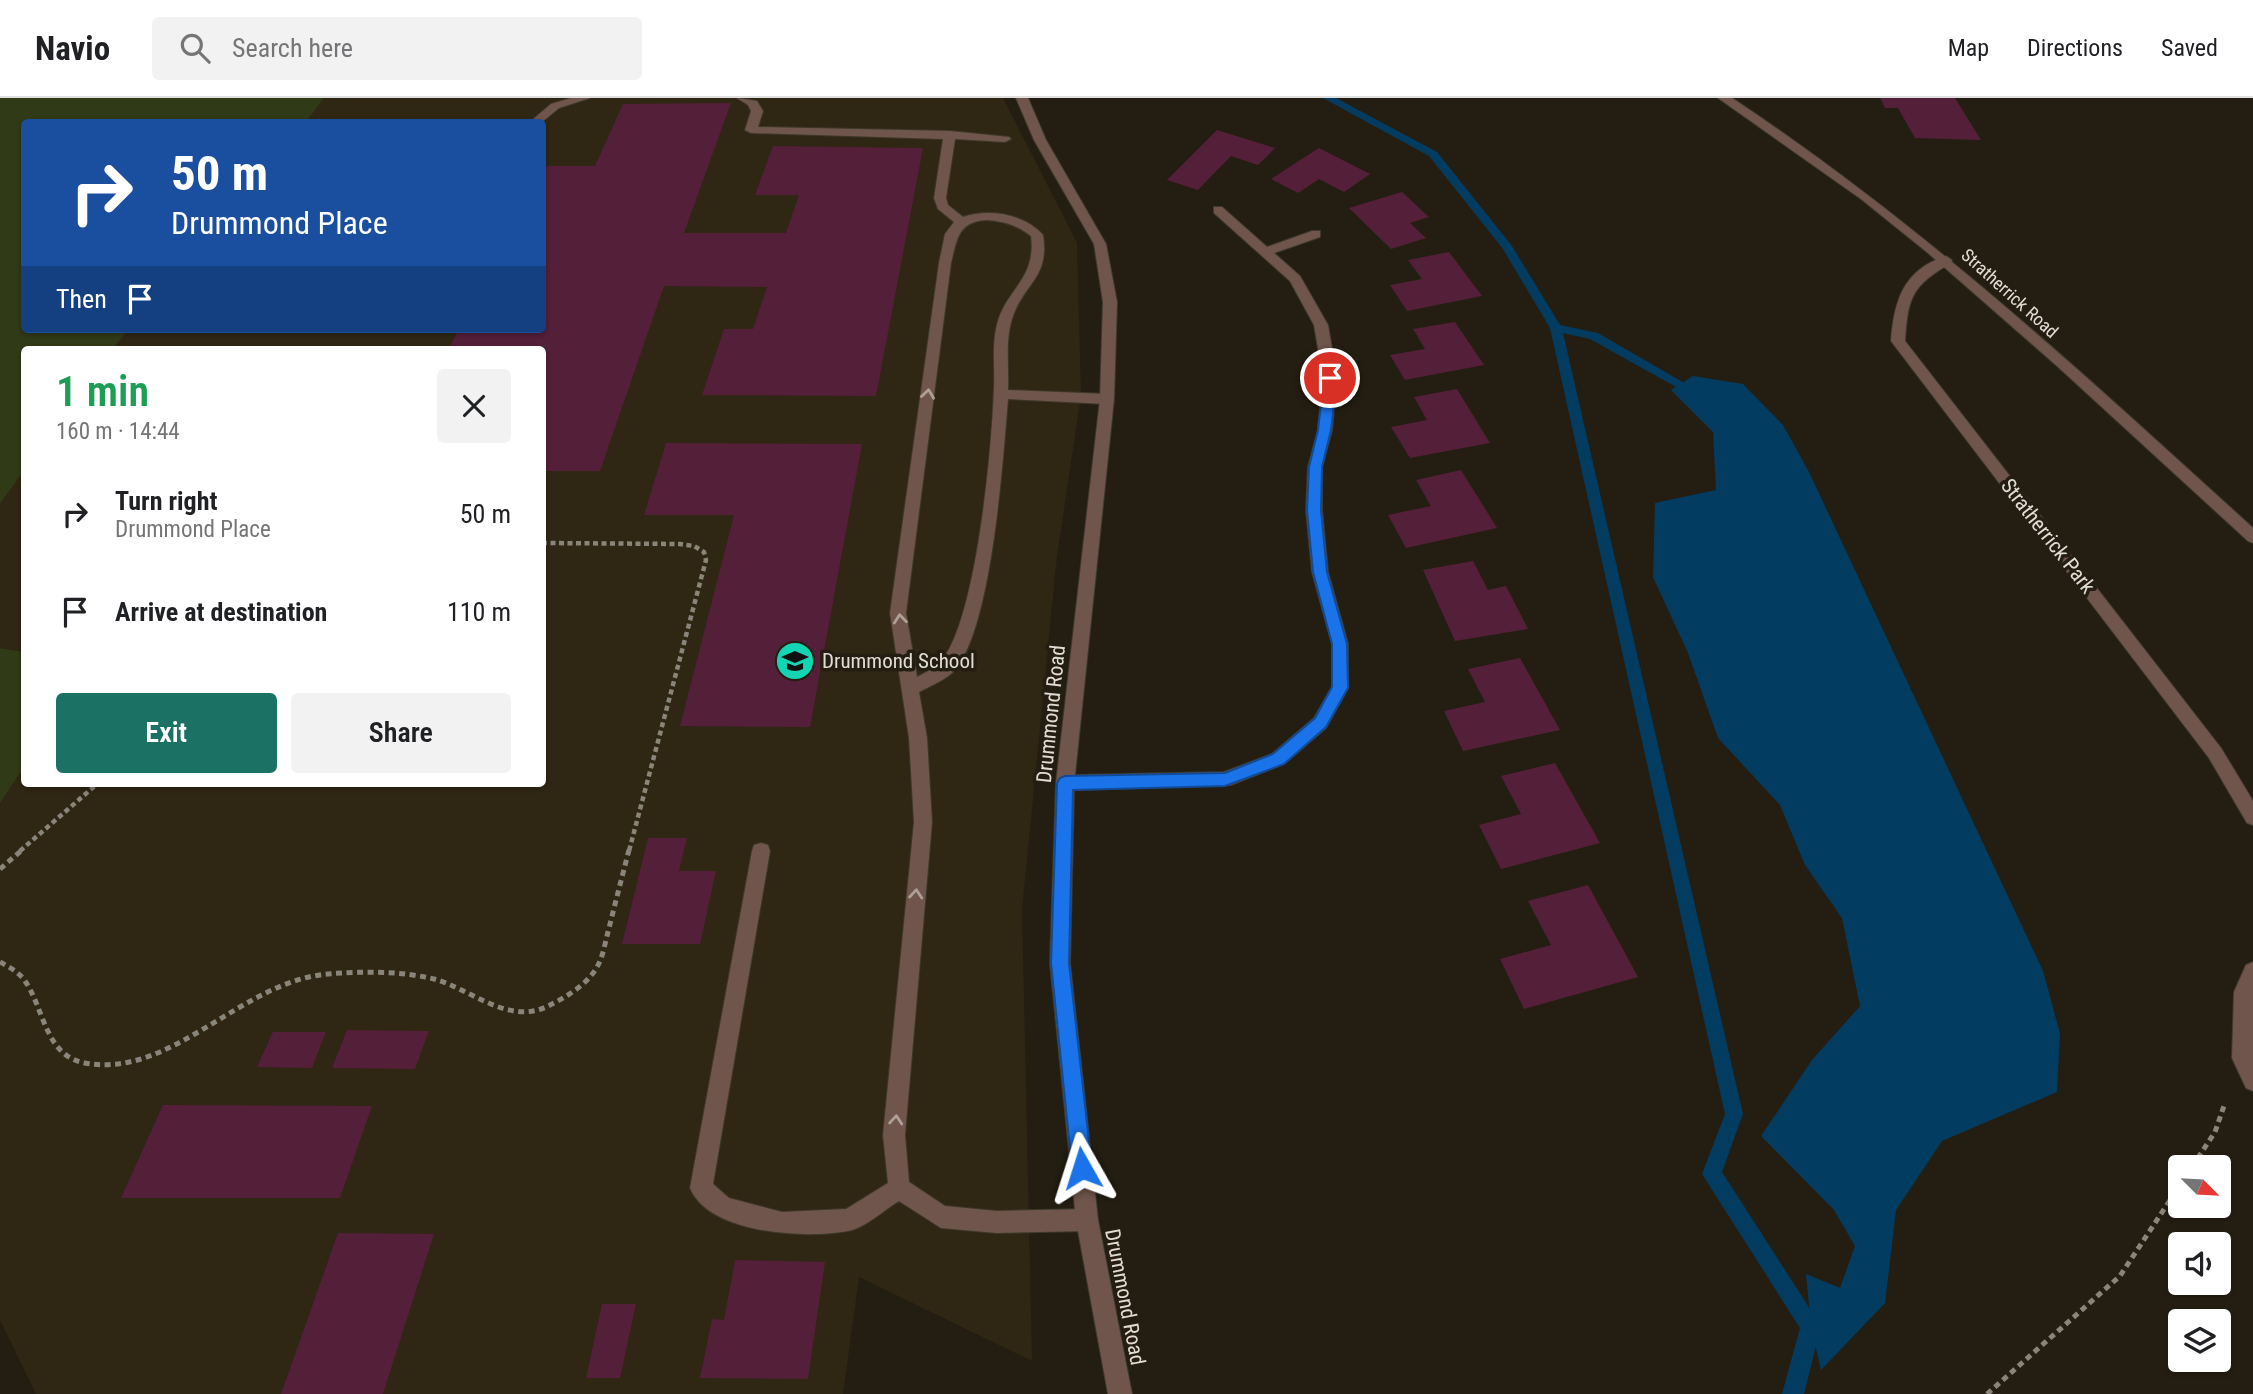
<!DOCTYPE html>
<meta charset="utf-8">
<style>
body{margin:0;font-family:"Roboto Condensed",sans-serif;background:#f2f2f2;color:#202124;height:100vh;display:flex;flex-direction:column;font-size:26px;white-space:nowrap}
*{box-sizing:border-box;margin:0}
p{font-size:23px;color:#757577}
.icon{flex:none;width:38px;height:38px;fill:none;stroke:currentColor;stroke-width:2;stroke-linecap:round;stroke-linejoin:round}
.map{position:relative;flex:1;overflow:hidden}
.panel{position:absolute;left:21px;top:248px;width:525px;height:441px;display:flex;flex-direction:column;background:#fff;border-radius:7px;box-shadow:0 2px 5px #0004}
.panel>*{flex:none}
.hud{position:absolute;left:21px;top:21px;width:525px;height:214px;border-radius:7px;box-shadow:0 2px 5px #0004;background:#1a4fa0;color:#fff;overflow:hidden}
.needle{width:46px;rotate:114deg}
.controls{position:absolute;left:2168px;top:1057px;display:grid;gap:14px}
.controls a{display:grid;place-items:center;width:63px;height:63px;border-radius:7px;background:#fff;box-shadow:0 2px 5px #0004;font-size:35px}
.pin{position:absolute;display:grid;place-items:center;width:60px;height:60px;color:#fff;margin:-30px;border:4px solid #fff;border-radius:50%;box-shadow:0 2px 7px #0007}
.me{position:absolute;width:77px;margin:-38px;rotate:354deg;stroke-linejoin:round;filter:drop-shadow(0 0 5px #0008)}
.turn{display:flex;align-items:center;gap:24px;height:147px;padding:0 35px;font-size:32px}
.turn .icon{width:91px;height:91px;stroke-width:2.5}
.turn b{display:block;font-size:49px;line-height:60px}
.then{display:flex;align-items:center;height:66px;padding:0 35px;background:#0003;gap:14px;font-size:26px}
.round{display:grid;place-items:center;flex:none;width:74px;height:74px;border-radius:7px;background:#f2f2f2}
.headline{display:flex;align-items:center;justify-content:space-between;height:119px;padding:0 35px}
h1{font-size:42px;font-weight:600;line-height:52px;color:#1e9e55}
.cta{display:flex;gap:14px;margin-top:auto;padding:14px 35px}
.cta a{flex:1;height:80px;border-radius:7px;background:#1b7264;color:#fff;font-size:28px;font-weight:600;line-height:80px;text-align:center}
.cta a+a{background:#f2f2f2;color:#202124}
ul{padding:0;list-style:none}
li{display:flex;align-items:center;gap:21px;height:98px;padding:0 35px}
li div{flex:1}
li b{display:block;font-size:26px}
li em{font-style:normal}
header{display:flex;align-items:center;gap:42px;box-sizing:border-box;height:98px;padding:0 35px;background:#fff;border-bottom:2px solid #e0e0e0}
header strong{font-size:33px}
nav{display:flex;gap:38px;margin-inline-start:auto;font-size:24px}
.search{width:490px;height:63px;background:#f2f2f2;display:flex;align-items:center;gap:18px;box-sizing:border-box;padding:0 24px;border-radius:7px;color:#757577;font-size:26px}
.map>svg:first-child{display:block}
</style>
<header>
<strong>Navio</strong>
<div class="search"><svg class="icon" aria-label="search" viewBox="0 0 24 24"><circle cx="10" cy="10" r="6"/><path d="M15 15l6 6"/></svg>Search here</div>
<nav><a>Map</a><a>Directions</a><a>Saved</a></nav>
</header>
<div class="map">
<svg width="2253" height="1296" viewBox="0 0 2253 1296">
<rect width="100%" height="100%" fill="#241e12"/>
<path fill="#302614" d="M324 0H1003L1077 145 1081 298 1057 458 1022 811 1032 1263 859 1179 843 1296H36L0 1222V705L24 669V686H542V252H112L129 231H542V24H306Z
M24 373V554L0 550V406Z"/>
<path fill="#313a16" d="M0 0H324L306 24H24V231H129L112 252H24V373L0 406Z
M0 550 24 554V669L0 705Z"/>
<path fill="#023c61" d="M1693 278 1743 286 1783 327 1809 374 2043 873 2060 935 2057 994 1942 1043 1896 1112 1885 1205 1821 1272 1811 1228 1806 1176 1840 1190 1855 1148 1834 1112 1761 1038 1812 962 1860 908 1842 820 1805 767 1780 707 1718 640 1688 555 1653 479 1655 405 1716 392 1713 334 1671 292Z"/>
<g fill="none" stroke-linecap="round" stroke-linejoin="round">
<path fill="#023c61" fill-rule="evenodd" d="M1323 0H1336L1437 54 1512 148 1560 227 1598 235 1686 286 1684 289H1676L1590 241 1563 235 1743 1016 1722 1074 1821 1228 1804 1296H1782L1800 1230 1702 1076 1725 1016 1550 230 1503 151 1429 58Z"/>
</g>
<path fill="#541f38" d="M1880 0H1955L1981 42 1915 40 1898 10H1885Z
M731 5 684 135H786L799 97H755L773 48 923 50 876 298 702 297 724 231H753L767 189 664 188 600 373H542V252H448L459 231H542V68H595L623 6Z
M1217 32 1275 50 1258 67 1231 58 1198 92 1167 82Z
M1319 50 1370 76 1344 94 1319 81 1298 95 1271 81Z
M1402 94 1429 119 1410 125 1426 140 1391 151 1349 110Z
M1449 154 1482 198 1407 213 1390 187 1422 181 1408 162Z
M1455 224 1484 267 1405 282 1390 257 1425 251 1413 231Z
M1457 291 1490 345 1410 360 1391 329 1427 322 1414 299Z
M666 345 862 346 810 629 680 628 734 417H644Z
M1461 372 1497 430 1406 450 1388 417 1431 408 1416 382Z
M1473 463 1488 492 1506 488 1528 531 1455 543 1423 472Z
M1520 560 1560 632 1463 653 1444 613 1485 604 1468 571Z
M1555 665 1600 745 1501 771 1479 727 1521 716 1501 678Z
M648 740H687L679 773H716L700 846H622Z
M1588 787 1638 879 1524 911 1500 861 1551 847 1528 803Z
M347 932 429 933 415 971 332 970Z
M273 934H326L312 970 257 969Z
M163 1007 372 1008 340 1100H121Z
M338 1135 434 1136 383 1296H281Z
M735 1162 825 1164 808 1281 700 1280 712 1221 724 1222Z
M602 1206H636L620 1280H586Z"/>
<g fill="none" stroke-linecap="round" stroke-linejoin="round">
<g stroke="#3e392d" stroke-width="2">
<path id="service" d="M571 0H590L559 10 542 24H530L551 6Z
M737 0 757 3 763 13 758 29 950 33 1009 39 1011 41 1005 44 955 41 946 100 948 107 963 119C990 110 1024 116 1043 137 1050 181 1023 185 1012 221 1005 243 1009 268 1008 292L1107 296 1114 301 1107 306 1008 301C1003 360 992 536 952 575 943 583 930 588 919 594L927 640 932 724 905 1037 909 1084 945 1108 997 1113 1087 1111 1095 1114 1098 1122 1095 1130 1087 1133 997 1135 941 1130 899 1103C884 1112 865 1130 848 1133 806 1141 709 1136 690 1090L752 753 754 747 761 745 768 747 770 753 713 1086 729 1100 782 1114 846 1111 888 1085 883 1037 914 724 909 640 890 515 939 165 945 136 954 124 938 111 934 100 943 41 751 35 745 32 751 13 748 7ZM986 122C1003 123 1017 127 1031 138 1037 183 1003 192 996 231 992 250 995 270 994 289 992 350 977 515 943 561 937 570 926 574 917 579L906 515 951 165C957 141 958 124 986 122Z"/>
</g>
<g stroke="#3e392d" stroke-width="2">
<path id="minor" d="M1016 0H1028L1046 42 1106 146 1117 204 1114 301 1075 677 1224 674 1272 656 1314 620 1332 589V546L1312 474 1306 412 1308 369 1318 332 1323 280 1314 227 1290 183 1214 115V109H1222L1267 149 1312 133H1320V139L1274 155 1300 178 1328 227 1337 280 1332 332 1322 369V412L1328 474 1348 546V590L1326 630 1284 666 1231 687 1074 692 1070 865 1098 1122 1132 1296H1108L1076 1122 1050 865 1056 685 1100 301 1103 204 1094 146 1034 42Z
M1946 158 1952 162 1951 165C1912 188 1908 198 1905 243L2221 650 2253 703V727L2247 725 2209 660 1891 243C1894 203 1903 172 1946 158Z
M2253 864V993L2246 990 2232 960 2234 894 2246 867Z"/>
</g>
<g stroke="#3e392d" stroke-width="2">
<path id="tertiary" d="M1718 0H1732C1922 126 2085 277 2253 430V445L2248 443 2057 268 1928 155 1861 101Z"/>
</g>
<path stroke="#8a857b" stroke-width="4.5" stroke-dasharray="5 3.5" stroke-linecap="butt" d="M542 445 680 446 694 448 704 454 706 462 629 753
M20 753 97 686"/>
<path stroke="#8a857b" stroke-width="5" stroke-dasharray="6 4.5" stroke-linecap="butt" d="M0 771 22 752
M0 864C9 869 19 874 25 883 44 910 45 958 85 965 172 981 241 883 328 876 362 873 401 873 434 881 471 891 509 928 548 908 566 899 587 887 597 869 603 859 605 845 608 834 615 806 622 779 629 752
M2192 1069 2215 1034 2225 1005
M1987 1296 2120 1178 2180 1087"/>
<use href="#service" fill="#6f554c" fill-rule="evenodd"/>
<use href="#minor" fill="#6f554c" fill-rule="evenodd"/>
<use href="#tertiary" fill="#6f554c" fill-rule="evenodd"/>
</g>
<defs><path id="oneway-chevron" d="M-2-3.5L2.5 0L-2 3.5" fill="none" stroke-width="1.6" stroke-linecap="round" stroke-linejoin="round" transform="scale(1.75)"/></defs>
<g stroke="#aea097">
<use href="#oneway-chevron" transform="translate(928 296) rotate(-82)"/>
<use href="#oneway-chevron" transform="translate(900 521) rotate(-96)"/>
<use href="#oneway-chevron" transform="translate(916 796) rotate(-85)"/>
<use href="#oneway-chevron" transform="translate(896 1022) rotate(-85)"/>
</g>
<path fill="#1a73e8" stroke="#114b97" stroke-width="2" d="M1330 276 1337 280 1331 332 1322 369 1321 412 1327 474 1347 546 1348 590 1326 629 1284 666 1225 688 1073 692 1069 865 1092 1070 1089 1077 1082 1080 1075 1077 1072 1070 1051 865 1057 685 1060 680 1065 678 1225 675 1273 656 1315 620 1332 589V546L1313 474 1307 412 1309 369 1318 332 1324 280Z"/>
<defs>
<g id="school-disc" transform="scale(2.0125)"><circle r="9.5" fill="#14d5b3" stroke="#241e12"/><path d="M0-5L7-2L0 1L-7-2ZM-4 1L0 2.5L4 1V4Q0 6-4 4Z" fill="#111"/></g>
</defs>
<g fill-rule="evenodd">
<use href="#school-disc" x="795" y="563"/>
</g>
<g text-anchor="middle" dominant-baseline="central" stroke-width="7" stroke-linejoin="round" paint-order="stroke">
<g font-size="18" fill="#e1ddd5" stroke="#241e12">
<text transform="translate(2010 195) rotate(42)">Stratherrick Road</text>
</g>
<g font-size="21" fill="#e1ddd5" stroke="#241e12">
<text transform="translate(2048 438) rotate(52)">Stratherrick Park</text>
<text transform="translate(1051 616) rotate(-84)">Drummond Road</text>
<text transform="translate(1125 1199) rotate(79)">Drummond Road</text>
</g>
<g font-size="21" fill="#e1ddd5" stroke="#241e12" text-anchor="start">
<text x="822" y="563">Drummond School</text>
</g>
</g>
</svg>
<div class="controls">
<a><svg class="needle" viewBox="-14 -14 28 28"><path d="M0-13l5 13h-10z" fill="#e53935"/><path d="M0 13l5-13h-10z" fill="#757577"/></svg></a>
<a><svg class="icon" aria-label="sound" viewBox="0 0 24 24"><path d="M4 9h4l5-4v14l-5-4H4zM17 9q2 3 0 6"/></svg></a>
<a><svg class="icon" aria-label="layers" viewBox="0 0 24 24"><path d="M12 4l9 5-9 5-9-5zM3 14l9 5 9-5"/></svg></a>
</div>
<div class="pin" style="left:1330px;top:280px;background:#d93025"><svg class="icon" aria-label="arrive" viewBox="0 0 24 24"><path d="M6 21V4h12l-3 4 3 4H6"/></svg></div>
<svg class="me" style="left:1082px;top:1070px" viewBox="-20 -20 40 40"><path d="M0-17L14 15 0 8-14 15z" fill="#1a73e8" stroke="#fff" stroke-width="4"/></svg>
<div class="hud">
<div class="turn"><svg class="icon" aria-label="right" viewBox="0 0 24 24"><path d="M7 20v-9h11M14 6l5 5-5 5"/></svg><div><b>50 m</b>Drummond Place</div></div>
<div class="then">Then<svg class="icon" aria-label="arrive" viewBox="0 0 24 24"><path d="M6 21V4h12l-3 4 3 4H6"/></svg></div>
</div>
<section class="panel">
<div class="headline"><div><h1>1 min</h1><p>160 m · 14:44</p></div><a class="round"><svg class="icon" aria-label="close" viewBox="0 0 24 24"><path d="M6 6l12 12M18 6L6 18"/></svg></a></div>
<ul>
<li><svg class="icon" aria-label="right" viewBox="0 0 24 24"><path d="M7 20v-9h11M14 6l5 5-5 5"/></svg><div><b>Turn right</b><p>Drummond Place</p></div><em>50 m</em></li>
<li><svg class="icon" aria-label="arrive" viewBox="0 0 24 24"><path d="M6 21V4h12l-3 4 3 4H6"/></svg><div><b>Arrive at destination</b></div><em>110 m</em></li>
</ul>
<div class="cta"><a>Exit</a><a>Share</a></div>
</section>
</div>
